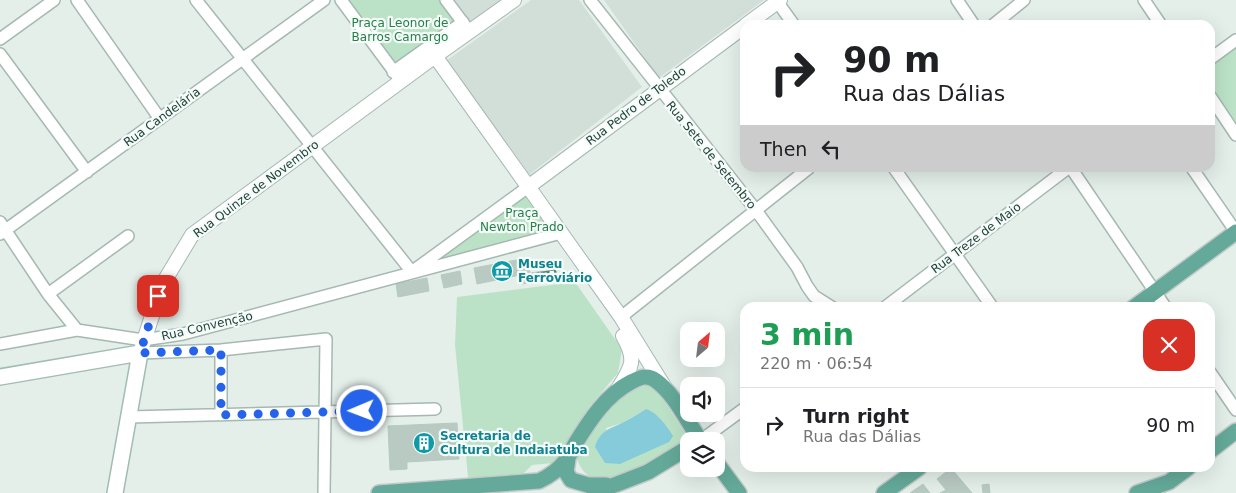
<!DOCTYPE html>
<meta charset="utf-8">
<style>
body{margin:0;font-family:"DejaVu Sans",sans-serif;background:#f6f6f6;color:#202124;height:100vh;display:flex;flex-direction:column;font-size:19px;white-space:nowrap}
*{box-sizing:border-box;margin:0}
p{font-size:16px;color:#757577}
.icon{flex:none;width:28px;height:28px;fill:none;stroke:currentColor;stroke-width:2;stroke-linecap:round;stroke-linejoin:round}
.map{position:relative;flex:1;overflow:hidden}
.sheet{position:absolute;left:740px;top:302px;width:475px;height:170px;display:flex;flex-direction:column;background:#fff;border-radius:15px;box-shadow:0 5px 20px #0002}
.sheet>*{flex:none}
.guide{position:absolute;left:740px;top:20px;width:475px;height:152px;border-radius:15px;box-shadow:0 5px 20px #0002;background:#fff;color:#202124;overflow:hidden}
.needle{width:32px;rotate:28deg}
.tools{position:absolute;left:680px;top:322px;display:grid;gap:10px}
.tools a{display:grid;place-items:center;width:45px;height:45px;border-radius:10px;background:#fff;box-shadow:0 5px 20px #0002;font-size:25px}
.pin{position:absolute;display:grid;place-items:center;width:42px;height:42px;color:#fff;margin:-21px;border-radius:10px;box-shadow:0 2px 8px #0006}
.me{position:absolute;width:55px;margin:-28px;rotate:269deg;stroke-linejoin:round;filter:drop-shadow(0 0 4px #0008)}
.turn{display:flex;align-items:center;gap:18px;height:105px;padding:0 20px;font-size:22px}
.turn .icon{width:65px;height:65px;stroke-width:2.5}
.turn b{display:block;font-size:35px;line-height:42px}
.then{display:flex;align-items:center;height:48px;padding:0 20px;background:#0003;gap:10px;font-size:19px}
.round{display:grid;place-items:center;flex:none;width:52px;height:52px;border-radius:15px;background:#f6f6f6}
.overview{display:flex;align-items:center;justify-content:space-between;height:85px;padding:0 20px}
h1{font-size:30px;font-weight:700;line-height:38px;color:#1e9e55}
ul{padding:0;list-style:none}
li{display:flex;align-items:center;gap:15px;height:75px;padding:0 20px;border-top:1px solid #e0e0e0}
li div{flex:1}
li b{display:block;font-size:19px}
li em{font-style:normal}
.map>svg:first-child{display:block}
</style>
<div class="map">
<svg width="1236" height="493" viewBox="0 0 1236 493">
<rect width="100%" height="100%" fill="#e4efea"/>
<path fill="#d2dfd9" d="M455 0H502L471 22Z
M531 0H579L642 87 529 175 446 61Z
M604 0H764L659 78Z"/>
<path fill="#bbe2c6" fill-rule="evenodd" d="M341 0H446L463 22 393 72Z
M1236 40V135L1210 96V59Z
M528 187 561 233 412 272Z
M575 282 622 349 618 373 590 406 553 463 532 465 519 478 468 477 455 345 457 297Z
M649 385 659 393 689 440 615 485C596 479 584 479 577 459L580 450C600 422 614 393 649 385ZM646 409 620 464 613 462 606 428 622 423Z"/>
<path fill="#86cbd9" d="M646 409C658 413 666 425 673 436L669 442 620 464 605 463 595 447C600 430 610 429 624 422 632 418 639 413 646 409Z"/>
<path fill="#b9cac3" stroke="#b5cac2" d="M527 258 530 273 477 284 474 268Z
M460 271 462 284 444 288 441 275Z
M543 271 544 279 522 284 520 275Z
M427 278 429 291 398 297 396 284Z
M457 423 459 459 407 462V469L390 470 388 426Z
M951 468 972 493H940L946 490 937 479Z
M923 484 930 493H910Z
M989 484 990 493H983L982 485Z"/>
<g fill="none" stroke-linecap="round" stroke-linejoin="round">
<g stroke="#a6b8b2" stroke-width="14">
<path id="minor" d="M77 0 160 119
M196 0 412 272
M341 0 401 81
M446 0 467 28
M590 0 755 209 797 267 807 286 814 296 833 308
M776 0 794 25
M957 0 974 25
M1144 0 1161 25
M993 25 1024 0
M0 39 54 0
M0 54 87 172
M1210 59 1236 40
M393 72 463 22
M1210 96 1236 135
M894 168 993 308
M1071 168 1166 308
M1192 168 1236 232
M0 222 48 294 77 330
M0 234 324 0
M417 268 528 187
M48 294 128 236
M884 308 1068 168
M621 317 809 168
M0 344 77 330 143 340 183 334 561 233
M140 353 221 350 326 339 324 493
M1210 372 1236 410
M221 415V350
M129 417 435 409
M700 441 745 408"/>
</g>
<g stroke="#a6b8b2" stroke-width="16">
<path id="tertiary" d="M746 25 780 0
M435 56 621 317 665 388
M528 187 745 26
M140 353 162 285 192 235 435 56 514 0
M618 389C632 367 637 360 623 336"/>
</g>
<g stroke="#a1bcb3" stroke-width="18">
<path id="secondary" d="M0 377 140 353 115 493"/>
</g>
<g stroke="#c1cac8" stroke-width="18">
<path id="primary" d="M1133 308 1236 232
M1210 451 1236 431
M568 459 566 472 571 480 588 485H606
M716 462 739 493
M379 493 539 481C550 476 559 469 566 460 570 456 572 449 575 444 590 420 606 395 631 382 639 378 647 374 655 380 675 394 687 422 701 441
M594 493 648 472 689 447
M884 493 919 468
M1137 493 1169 482 1188 468"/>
</g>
<use href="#minor" stroke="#fff" stroke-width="11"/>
<use href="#tertiary" stroke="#fff" stroke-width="14"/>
<use href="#secondary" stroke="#fff" stroke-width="15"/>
<use href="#primary" stroke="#64a999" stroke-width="15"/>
<g stroke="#5c7e76" stroke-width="5">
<path id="rail" d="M532 276 554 272"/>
</g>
<use href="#rail" stroke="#f5fbf8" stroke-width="3" stroke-dasharray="9" stroke-linecap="butt"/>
</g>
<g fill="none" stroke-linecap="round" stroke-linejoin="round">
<path stroke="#2563eb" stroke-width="9" stroke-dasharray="0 16.2" d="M158 296 140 353 221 350V415L362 411"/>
</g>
<defs>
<g id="museum-disc" transform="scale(1.125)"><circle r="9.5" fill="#0f9aa8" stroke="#f5fbf8"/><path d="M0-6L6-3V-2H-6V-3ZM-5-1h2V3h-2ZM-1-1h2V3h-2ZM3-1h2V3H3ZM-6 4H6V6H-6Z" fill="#fff"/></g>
<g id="building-disc" transform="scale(1.125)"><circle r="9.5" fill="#0f9aa8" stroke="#f5fbf8"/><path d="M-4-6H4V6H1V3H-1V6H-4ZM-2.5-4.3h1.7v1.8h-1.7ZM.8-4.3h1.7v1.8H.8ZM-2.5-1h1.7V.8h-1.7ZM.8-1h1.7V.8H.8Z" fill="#fff"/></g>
</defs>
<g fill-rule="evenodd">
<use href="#museum-disc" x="502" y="271"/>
<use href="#building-disc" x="424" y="443"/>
</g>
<g text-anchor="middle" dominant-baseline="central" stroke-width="4.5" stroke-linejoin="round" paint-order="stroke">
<g font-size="12" fill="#267f4a" stroke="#f5fbf8">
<text x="400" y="23">Praça Leonor de<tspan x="400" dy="14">Barros Camargo</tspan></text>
<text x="522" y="213">Praça<tspan x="522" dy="14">Newton Prado</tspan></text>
</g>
<g font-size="12" fill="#21433b" stroke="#f5fbf8">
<text transform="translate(636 106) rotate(-37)">Rua Pedro de Toledo</text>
<text transform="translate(162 117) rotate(-36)">Rua Candelária</text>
<text transform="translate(711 155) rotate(51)">Rua Sete de Setembro</text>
<text transform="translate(256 189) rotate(-37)">Rua Quinze de Novembro</text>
<text transform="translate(976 238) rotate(-37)">Rua Treze de Maio</text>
<text transform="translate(207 326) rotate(-13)">Rua Convenção</text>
</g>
<g font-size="12" font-weight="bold" fill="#0d838f" stroke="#f5fbf8" text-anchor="start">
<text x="518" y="264">Museu<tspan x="518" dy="14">Ferroviário</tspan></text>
<text x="440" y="436">Secretaria de<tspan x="440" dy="14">Cultura de Indaiatuba</tspan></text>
</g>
</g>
</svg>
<div class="tools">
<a><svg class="needle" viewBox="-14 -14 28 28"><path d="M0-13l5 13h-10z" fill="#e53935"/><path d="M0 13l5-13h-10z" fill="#757577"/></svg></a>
<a><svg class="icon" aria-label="sound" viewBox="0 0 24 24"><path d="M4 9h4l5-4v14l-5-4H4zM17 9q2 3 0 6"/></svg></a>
<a><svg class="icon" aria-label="layers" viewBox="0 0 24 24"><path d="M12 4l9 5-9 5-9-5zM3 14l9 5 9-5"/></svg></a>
</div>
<div class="pin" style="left:158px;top:296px;background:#d93025"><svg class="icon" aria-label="arrive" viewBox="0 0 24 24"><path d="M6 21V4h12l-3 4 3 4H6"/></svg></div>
<svg class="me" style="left:362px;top:411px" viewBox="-20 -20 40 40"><circle r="17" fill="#2563eb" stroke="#fff" stroke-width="3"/><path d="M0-11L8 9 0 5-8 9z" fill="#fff"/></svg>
<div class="guide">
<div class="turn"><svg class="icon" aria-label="right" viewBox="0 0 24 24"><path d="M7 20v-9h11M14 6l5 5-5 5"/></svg><div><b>90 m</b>Rua das Dálias</div></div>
<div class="then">Then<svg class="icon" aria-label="left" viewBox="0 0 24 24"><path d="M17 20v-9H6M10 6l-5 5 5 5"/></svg></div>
</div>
<section class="sheet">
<div class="overview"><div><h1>3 min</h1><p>220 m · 06:54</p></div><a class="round" style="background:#d93025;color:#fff"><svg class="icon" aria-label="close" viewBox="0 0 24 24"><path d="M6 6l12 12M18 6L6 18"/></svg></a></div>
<ul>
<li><svg class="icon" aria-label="right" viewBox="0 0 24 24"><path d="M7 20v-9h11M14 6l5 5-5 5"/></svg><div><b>Turn right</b><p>Rua das Dálias</p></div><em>90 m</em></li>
</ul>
</section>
</div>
